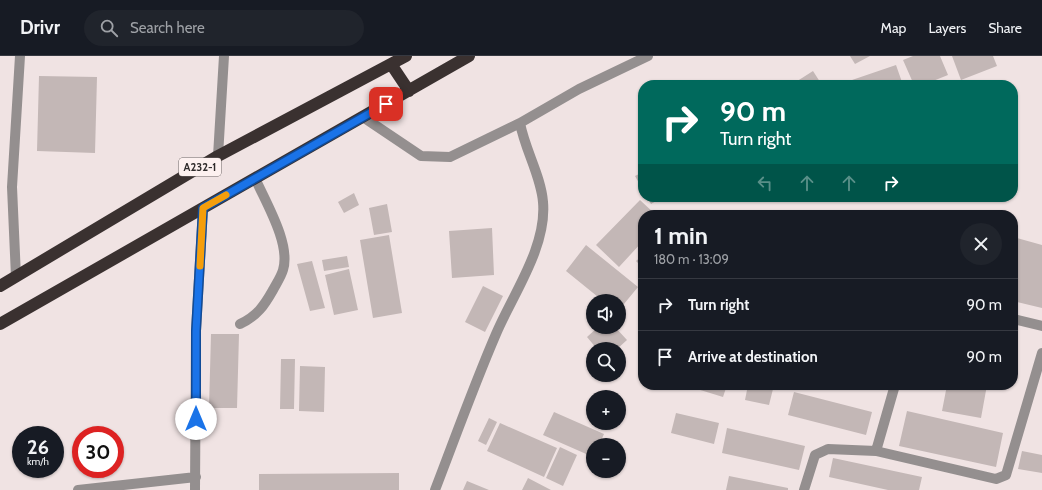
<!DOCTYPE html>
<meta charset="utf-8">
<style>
body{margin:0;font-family:Cabin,sans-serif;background:#20242c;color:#f1f3f6;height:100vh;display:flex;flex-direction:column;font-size:15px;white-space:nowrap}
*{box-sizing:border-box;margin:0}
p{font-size:13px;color:#9ea1a6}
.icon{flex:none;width:22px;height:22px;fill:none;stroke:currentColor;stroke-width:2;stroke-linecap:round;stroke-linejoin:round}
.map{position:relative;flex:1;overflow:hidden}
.side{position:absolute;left:638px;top:154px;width:380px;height:180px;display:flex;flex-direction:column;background:#171b24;border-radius:16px;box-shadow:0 1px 3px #0004}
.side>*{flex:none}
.guide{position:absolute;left:638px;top:24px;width:380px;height:122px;border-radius:16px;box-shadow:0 1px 3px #0004;background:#00695c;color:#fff;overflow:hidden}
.controls{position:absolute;left:586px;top:238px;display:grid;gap:8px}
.controls a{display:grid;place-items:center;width:40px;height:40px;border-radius:50%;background:#171b24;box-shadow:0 1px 3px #0004;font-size:20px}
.speed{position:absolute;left:12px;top:370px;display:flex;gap:8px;font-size:20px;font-weight:700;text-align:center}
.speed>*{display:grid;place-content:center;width:52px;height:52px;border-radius:50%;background:#171b24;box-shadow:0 1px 3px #0004;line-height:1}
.speed small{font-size:10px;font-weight:400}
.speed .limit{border:6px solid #d22;background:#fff;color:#111}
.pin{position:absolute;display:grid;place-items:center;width:34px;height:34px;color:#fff;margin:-17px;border-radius:8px;box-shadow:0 2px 6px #0006}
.me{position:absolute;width:44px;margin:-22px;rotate:0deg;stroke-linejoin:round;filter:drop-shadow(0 0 3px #0008)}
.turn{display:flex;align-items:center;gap:14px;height:84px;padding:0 16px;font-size:18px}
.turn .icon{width:52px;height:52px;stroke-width:2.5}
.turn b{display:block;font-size:28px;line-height:34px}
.lanes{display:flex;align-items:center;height:38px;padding:0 16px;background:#0003;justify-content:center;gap:20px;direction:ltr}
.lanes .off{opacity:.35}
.round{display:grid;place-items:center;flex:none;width:42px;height:42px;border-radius:21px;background:#20242c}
.summary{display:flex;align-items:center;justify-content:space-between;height:68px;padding:0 16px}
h1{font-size:24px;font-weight:800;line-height:30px}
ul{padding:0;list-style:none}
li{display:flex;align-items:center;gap:12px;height:52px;padding:0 16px;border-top:1px solid #363941}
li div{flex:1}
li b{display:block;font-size:15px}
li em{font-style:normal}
header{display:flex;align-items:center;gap:24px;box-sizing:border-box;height:56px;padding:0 20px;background:#171b24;border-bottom:1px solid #363941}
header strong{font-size:19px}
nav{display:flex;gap:22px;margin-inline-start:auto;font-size:14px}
.search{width:280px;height:36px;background:#20242c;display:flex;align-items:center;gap:10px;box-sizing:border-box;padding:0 14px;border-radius:22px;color:#9ea1a6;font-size:15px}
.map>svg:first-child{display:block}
</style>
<header>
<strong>Drivr</strong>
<div class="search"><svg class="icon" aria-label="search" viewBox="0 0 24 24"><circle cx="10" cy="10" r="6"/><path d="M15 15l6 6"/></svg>Search here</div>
<nav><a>Map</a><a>Layers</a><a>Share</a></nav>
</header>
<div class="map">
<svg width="1042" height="434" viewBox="0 0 1042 434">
<rect width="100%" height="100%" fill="#f0e3e3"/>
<path fill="#c3b7b6" d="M850 0H870L855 8Z
M913 0H940L948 19 923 29H914L903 4Z
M952 0H993L997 10 961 24Z
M896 9 903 29H854L852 24Z
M813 15 822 29H791Z
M39 20 97 21 95 97 37 95Z
M643 116V134L635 120Z
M354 137 359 149 344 157 338 146Z
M647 141H663L651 148Z
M640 144 656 159H643V185L619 211 596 189Z
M387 148 392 176 374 179 369 152Z
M492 172 494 219 452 222 449 175Z
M389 179 402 257 373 262 360 184Z
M1013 181 1042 189V252L1013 245Z
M586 189 638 231 619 254V245H603L566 215Z
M643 199V212L636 205Z
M347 200 349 211 324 215 322 204Z
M312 205 325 252 310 255 297 208Z
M349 213 358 254 334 259 325 219Z
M483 230 503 240 485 276 465 266Z
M598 271H615L627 284 617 293H597L587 281Z
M211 278H239L237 352H209Z
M281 303H295L294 353H280Z
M300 310 325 311 324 356 299 355Z
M684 329H727L723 341Z
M748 329H774L769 349 745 344Z
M947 329H987L981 362 942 355Z
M794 336 872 356 866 379 788 359Z
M907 355 1003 377 996 411 899 390Z
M554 356 604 378 599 389H593V401L543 379Z
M676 357 719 367 714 388 671 377Z
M489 362 497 366 486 389 478 385Z
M500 367 557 392 544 421 487 395Z
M727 372 805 390 799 414 722 397Z
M560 391 577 399 563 430 546 422Z
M1022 395 1042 399V417L1018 413Z
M833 402 922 421 919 434H888L829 421Z
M399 417V434H259V418Z
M729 420 788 432V434H726Z
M528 422 551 434H522Z
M467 425 489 434H463Z"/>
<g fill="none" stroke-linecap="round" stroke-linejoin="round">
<path stroke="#948f8f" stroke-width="10" d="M363 61 421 100 450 101 520 67
M218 100 224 0
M16 221 12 131 20 0
M1013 263 1042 270
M240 268C257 260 264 250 273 234 276 228 281 221 283 214 291 188 266 147 255 122
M876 395 996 423 1006 419 1042 297
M78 434 196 421
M195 434 196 275 203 152
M435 434C455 382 474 329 496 278 513 238 547 191 543 146 541 120 525 94 520 67L579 33 648 0
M804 434 815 399 828 393 876 395 895 329"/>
<path stroke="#3a3130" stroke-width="12" d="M391 8 409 35
M0 230 218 100 406 0
M0 268 469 0"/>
</g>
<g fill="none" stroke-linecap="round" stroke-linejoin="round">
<g stroke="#114b97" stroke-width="10">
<path id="route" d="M196 363V275L203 152 386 48"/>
</g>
<use href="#route" stroke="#1a73e8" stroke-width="7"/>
<path stroke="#f59e0b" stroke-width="7" d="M200 210 203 152 226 139"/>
</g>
<g text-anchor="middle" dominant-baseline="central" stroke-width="3" stroke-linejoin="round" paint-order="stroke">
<rect fill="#fdf1f0" stroke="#6d6666" stroke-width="1" x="179" y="102" width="42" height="18" rx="3"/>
<g font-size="11" font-weight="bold" fill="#2f2b2b">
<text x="200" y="111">A232-1</text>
</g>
</g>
</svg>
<div class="controls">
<a><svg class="icon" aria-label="sound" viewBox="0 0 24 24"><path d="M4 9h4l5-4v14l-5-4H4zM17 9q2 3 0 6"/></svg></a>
<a><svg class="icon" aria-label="search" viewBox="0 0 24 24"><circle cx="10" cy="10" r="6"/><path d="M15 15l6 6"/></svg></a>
<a>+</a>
<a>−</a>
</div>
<div class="speed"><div>26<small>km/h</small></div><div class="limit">30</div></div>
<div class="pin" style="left:386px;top:48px;background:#d93025"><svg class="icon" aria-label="arrive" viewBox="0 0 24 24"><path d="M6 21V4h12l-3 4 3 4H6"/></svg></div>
<svg class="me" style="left:196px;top:363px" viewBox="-20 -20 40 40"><circle r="19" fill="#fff"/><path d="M0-13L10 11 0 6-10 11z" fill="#1a73e8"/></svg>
<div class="guide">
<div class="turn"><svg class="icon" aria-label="right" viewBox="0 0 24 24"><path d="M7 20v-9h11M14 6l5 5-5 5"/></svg><div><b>90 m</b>Turn right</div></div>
<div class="lanes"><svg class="icon off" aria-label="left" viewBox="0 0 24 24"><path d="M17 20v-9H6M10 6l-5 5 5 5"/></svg><svg class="icon off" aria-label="ahead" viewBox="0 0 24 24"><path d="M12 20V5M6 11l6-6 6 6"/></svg><svg class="icon off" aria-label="ahead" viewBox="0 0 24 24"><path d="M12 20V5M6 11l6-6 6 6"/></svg><svg class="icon" aria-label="right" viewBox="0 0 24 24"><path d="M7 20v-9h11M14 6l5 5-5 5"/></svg></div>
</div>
<section class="side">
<div class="summary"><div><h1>1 min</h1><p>180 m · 13:09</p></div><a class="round"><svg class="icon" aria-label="close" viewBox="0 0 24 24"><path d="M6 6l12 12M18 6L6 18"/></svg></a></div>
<ul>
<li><svg class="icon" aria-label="right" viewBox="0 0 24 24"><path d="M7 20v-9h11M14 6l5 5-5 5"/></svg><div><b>Turn right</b></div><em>90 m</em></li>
<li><svg class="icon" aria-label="arrive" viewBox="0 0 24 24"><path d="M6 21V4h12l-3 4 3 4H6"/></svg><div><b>Arrive at destination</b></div><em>90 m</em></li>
</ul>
</section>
</div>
